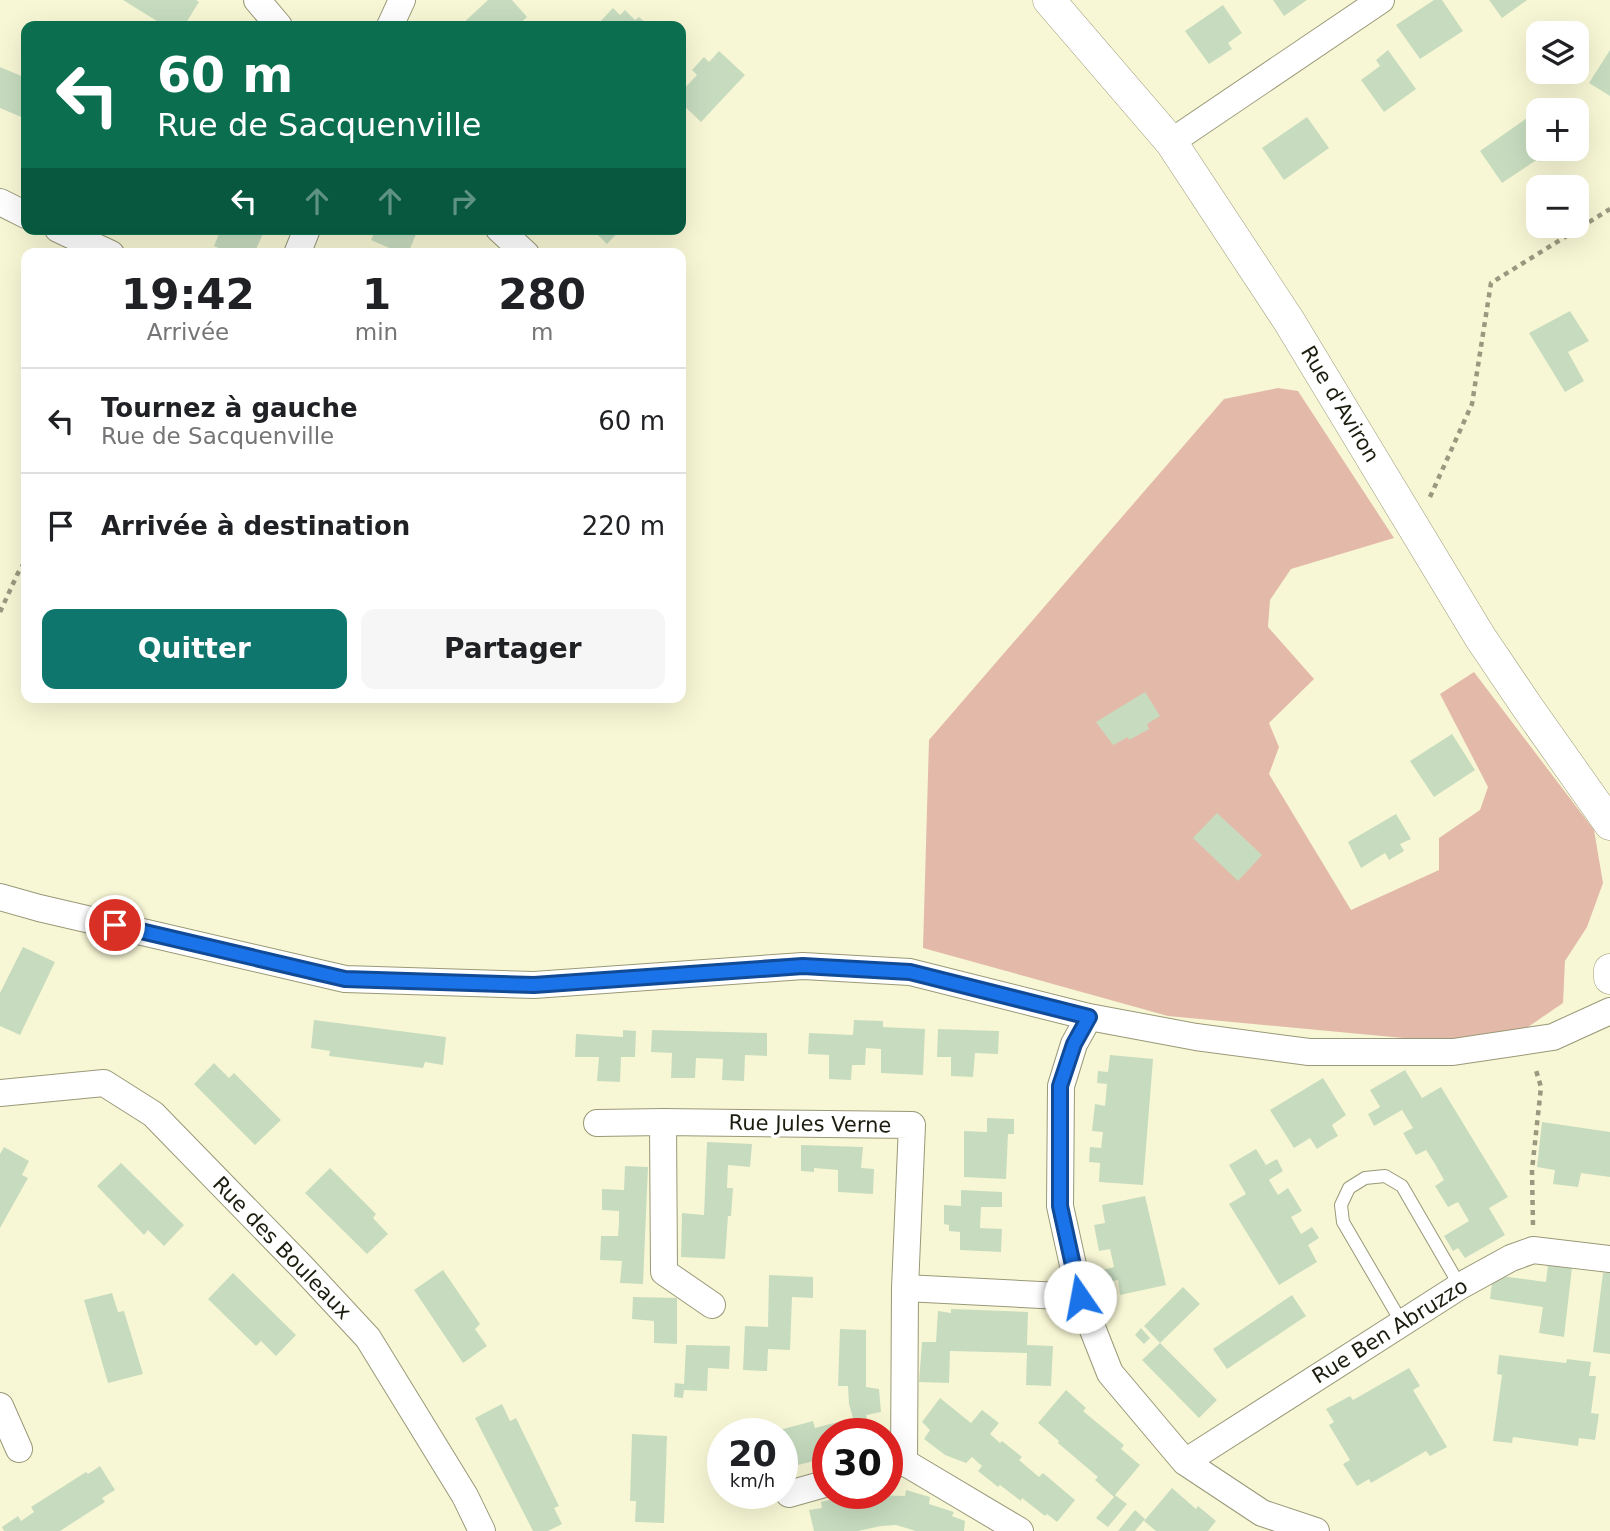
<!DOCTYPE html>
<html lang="fr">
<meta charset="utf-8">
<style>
body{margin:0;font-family:"DejaVu Sans",sans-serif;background:#f6f6f6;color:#202124;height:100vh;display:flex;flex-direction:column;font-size:26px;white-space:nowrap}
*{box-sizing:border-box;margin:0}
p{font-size:23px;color:#757577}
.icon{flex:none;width:38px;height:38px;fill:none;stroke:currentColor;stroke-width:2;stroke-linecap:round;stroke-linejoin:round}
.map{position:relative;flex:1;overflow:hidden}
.panel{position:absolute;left:21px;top:248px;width:665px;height:455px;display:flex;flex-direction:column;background:#fff;border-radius:14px;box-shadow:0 7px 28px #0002}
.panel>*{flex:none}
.hud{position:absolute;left:21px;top:21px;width:665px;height:214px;border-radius:14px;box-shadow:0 7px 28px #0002;background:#0b6e4f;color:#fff;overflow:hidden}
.buttons{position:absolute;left:1526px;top:21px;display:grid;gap:14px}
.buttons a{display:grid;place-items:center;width:63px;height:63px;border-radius:14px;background:#fff;box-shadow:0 7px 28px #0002;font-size:35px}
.speed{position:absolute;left:707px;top:1418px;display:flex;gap:14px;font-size:35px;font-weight:700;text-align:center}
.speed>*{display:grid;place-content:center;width:91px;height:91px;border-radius:50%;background:#fff;box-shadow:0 7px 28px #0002;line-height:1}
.speed small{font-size:18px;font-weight:400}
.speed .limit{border:10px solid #d22;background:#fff;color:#111}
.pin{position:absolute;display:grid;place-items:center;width:60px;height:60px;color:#fff;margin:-30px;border:4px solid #fff;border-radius:50%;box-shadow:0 2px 7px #0007}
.me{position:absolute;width:77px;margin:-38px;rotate:348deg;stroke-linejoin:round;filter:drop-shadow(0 0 5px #0008)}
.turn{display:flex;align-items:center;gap:24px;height:147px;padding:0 21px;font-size:32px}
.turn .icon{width:91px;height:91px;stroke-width:2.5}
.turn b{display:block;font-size:49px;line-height:60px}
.lanes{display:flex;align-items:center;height:66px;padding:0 21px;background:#0003;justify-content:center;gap:35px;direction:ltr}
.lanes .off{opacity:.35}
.eta{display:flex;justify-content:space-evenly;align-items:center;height:119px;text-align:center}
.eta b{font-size:42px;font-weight:700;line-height:49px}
.primary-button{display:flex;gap:14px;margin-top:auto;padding:14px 21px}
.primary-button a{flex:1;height:80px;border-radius:14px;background:#0f766e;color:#fff;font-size:28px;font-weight:700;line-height:80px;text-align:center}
.primary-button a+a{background:#f6f6f6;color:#202124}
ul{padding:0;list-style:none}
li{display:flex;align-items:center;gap:21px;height:105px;padding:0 21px;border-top:2px solid #e0e0e0}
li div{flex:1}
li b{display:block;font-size:26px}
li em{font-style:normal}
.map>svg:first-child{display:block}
</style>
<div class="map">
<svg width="1610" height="1531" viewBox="0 0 1610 1531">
<rect width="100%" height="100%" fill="#f8f7d5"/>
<path fill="#e3baa9" d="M1278 388 1298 391 1394 538 1291 569 1270 600 1268 627 1314 679 1269 723 1279 747 1269 774 1351 910 1439 870V838L1480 810 1488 787 1440 694 1474 672 1594 830 1603 883 1587 927 1565 961 1563 1003 1525 1029 1435 1041 1168 1016 923 948 929 740 1224 399Z"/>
<path fill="#c7dcbf" d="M123 0H196L199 2 184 26H165Z
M488 0H512L527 17 517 26H460Z
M1273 0H1307L1284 16Z
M1434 0H1442L1463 31 1420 59 1396 25Z
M1489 0H1527L1502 18Z
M1223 5 1242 33 1228 43 1232 49 1209 64 1185 31Z
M613 8 620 15 625 10 635 20 639 17 649 26H600L598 24Z
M1388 50 1416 89 1384 112 1361 80 1380 66 1376 60Z
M1610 50V96L1589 83Z
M719 51 745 75 701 122 681 103V92L697 75 692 70 704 57 709 62Z
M0 67 26 78V119L0 108Z
M1307 117 1329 148 1284 180 1262 148Z
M1527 118 1538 134V149H1549L1553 154 1540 162 1538 159 1502 183 1480 151Z
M221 229H265L254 254H233L214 246Z
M376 229H418L408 254H403L371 240Z
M592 229H621L607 244Z
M1570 311 1589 341 1568 352 1584 381 1565 392 1529 333Z
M1145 692 1160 716 1147 724 1149 729 1129 740 1128 737 1113 745 1096 722Z
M1452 734 1475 770 1434 797 1410 761Z
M1217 813 1262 855 1238 881 1193 838Z
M1396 814 1411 839 1400 844 1404 851 1389 860 1385 853 1361 868 1348 842Z
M23 947 55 962 20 1035 0 1026V993Z
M314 1020 446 1037 443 1065 425 1062 423 1068 329 1056 330 1051 311 1048Z
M854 1020 883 1021V1027L925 1029 923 1075 881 1073V1049L866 1048 865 1065H852L851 1080 829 1079V1055L808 1054 809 1033 853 1035Z
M938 1029 999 1031 998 1054 975 1053 973 1077 951 1076V1057H937Z
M623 1030 636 1031 635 1057H621L620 1082 597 1081 599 1057H575L576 1034 623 1037Z
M652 1030 767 1033V1056L745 1055 744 1081 722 1080 723 1059 696 1058 695 1078H671L672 1053 651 1052Z
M1110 1055 1153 1059 1143 1185 1099 1182 1100 1163 1089 1162 1090 1147 1101 1148 1103 1132 1092 1131 1095 1104 1105 1106 1107 1084 1097 1083 1098 1071 1108 1072Z
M214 1063 229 1078 234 1073 281 1120 255 1145 194 1084Z
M1405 1070 1422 1098 1441 1087 1508 1197 1489 1208 1505 1235 1465 1258 1458 1248 1453 1251 1444 1236 1469 1221 1458 1202 1448 1207 1435 1186 1444 1180 1435 1164 1426 1150 1416 1155 1403 1133 1413 1128 1402 1110 1374 1126 1368 1114 1380 1107 1370 1090Z
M1323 1078 1346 1115 1332 1125 1338 1136 1326 1143 1317 1149 1310 1138 1294 1148 1270 1110Z
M987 1118 1014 1119V1134H1008L1006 1179 964 1177V1131L987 1132Z
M1542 1122 1610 1132V1177L1581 1173 1578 1187 1553 1184 1555 1170 1537 1167Z
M707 1142 752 1144 750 1167 728 1165 727 1188H733L731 1216H728L725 1259 681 1257 682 1213 704 1215Z
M801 1145 863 1147 861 1168 874 1169 873 1194 838 1192V1170L814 1168V1172L801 1171Z
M4 1147 29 1161 22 1175 28 1178 0 1228V1154Z
M1256 1149 1266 1165 1277 1159 1283 1171 1269 1180 1278 1195 1288 1188 1302 1211 1291 1217 1301 1234 1312 1227 1319 1238 1308 1245 1317 1262 1279 1285 1229 1204 1246 1194 1229 1165Z
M121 1163 184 1225 164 1246 148 1230 144 1235 97 1186Z
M625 1166 648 1167 643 1284 620 1283 622 1261 600 1260 601 1236H618L619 1224V1211L602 1210V1189L624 1190Z
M330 1168 376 1214 373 1218 388 1234 367 1254 305 1193Z
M961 1190 1002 1192V1207H981L980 1228 1002 1229 1001 1252 960 1250V1232L949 1231V1225L944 1224V1205L961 1206Z
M1145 1196 1166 1285 1120 1295 1118 1280 1106 1282 1103 1270 1114 1267 1110 1249 1099 1251 1094 1225 1105 1223 1102 1205Z
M1548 1265 1572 1268 1564 1337 1539 1333 1543 1307 1490 1299 1493 1275 1546 1282Z
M443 1270 480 1324 475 1329 487 1346 463 1363 414 1290Z
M233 1273 296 1335 276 1356 261 1341 256 1346 208 1299Z
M1603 1273H1610V1354L1593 1352Z
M769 1275 813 1277V1298L792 1297 790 1350 768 1349 767 1371 743 1370 745 1326 768 1327Z
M1183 1287 1200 1304 1160 1343 1144 1326Z
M112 1293 118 1312 124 1311 143 1374 108 1383 84 1300Z
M1292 1295 1306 1316 1227 1369 1213 1349Z
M633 1297 677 1298V1344L654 1343V1321L632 1319Z
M951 1309 1028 1312 1027 1345 1053 1346 1051 1386 1026 1385 1027 1353 950 1351 949 1383 919 1382 922 1342H936L938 1311 951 1313Z
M1141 1328 1150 1338 1144 1344 1135 1335Z
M840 1329 866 1330V1387L879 1389 881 1412 866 1415 870 1433H828V1465L824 1466 822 1459 782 1469V1433L772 1432 813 1421 815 1428 853 1418 849 1404 848 1386H838Z
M1160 1343 1217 1400 1199 1418 1142 1360Z
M686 1345 730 1346 729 1369 708 1368 707 1391 684 1390 683 1398 674 1397 675 1383 684 1384Z
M1499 1355 1566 1363 1567 1359 1591 1362 1589 1376H1596L1591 1413 1599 1414 1595 1440 1579 1438 1578 1446 1513 1437 1512 1443 1493 1441 1502 1375 1497 1374Z
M1409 1368 1420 1386 1413 1390 1447 1447 1430 1456 1426 1451 1371 1483 1369 1479 1357 1486 1343 1464 1350 1460 1329 1425 1334 1422 1326 1409 1350 1396 1353 1400Z
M1066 1390 1086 1408 1083 1411 1124 1445 1121 1449 1140 1465 1115 1495 1127 1504 1108 1527 1096 1518 1114 1497 1095 1480 1098 1477 1058 1443 1059 1441 1038 1423Z
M940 1398 971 1423 982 1410 999 1423 990 1434 1000 1443 1002 1441 1022 1457 1019 1460 1039 1477 1043 1473 1075 1500 1057 1522 1047 1514 1045 1516 1022 1498 1021 1501 1000 1485 998 1487 978 1471 982 1466 972 1457 966 1463 945 1455 924 1439 930 1430 922 1422Z
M502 1404 510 1421 516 1418 559 1506 554 1508 562 1524 548 1531H533L475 1418Z
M632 1434 667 1436 664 1523 635 1522 636 1501H630Z
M100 1466 115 1490 102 1498 105 1502 60 1531H4L2 1527 18 1516 21 1521 34 1512 31 1507 86 1472 88 1474Z
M1172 1488 1196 1509 1198 1506 1216 1521 1208 1531H1156L1144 1521Z
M906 1490 930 1497 929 1504 954 1512 952 1516 965 1521 964 1531H916L896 1525 881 1526 858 1531H814L809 1510 822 1508 821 1502 859 1493H871L872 1495 905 1496Z
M1135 1510 1145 1519 1135 1531H1118Z"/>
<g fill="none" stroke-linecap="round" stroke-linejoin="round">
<g stroke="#999878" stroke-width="14">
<path id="service" d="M1402 1323 1343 1222 1341 1205 1349 1188 1365 1178 1385 1176 1402 1186 1460 1286"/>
</g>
<g stroke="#999878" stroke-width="28">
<path id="minor" d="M257 0 279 26
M390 26 402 0
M1171 142 1381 0
M0 202 26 215
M58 229 111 254
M499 229 526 254
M297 254 307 229
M0 897 39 908 345 979 534 985 803 966 910 972 1089 1017 1196 1037 1309 1052H1453L1553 1037 1610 1011
M1089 1017 1074 1044 1061 1086 1060 1206 1080 1297 1110 1373 1185 1462 1262 1513 1316 1531
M0 1093 104 1083 153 1114 301 1266 368 1338 465 1496 482 1531
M663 1122 664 1272 712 1305
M597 1123 663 1122 912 1125 905 1288 1080 1297
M0 1406 19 1449
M904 1462 1020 1531
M1185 1462 1460 1286 1511 1258 1533 1250 1610 1259
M887 1466 904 1462 905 1288
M789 1494 828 1483"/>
</g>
<g stroke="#999878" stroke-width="33">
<path id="tertiary" d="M1049 0 1171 142 1289 321 1480 637 1528 708 1610 824
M1610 970V978"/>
</g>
<path stroke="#9a9980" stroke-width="4.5" stroke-dasharray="5 5" stroke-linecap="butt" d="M1430 497 1472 404 1491 283 1610 209
M0 612 18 573 26 560
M1533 1225 1532 1170 1541 1087 1535 1067"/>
<use href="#service" stroke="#fff" stroke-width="12"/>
<use href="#minor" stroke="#fff" stroke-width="26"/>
<use href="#tertiary" stroke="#fff" stroke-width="32"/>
</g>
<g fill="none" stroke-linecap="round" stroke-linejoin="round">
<g stroke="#114b97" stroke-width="18">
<path id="route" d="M115 925 345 979 534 985 803 966 910 972 1089 1017 1074 1044 1060 1086V1206L1080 1297"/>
</g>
<use href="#route" stroke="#1a73e8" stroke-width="12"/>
</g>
<g text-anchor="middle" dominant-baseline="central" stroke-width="7" stroke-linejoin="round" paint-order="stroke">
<g font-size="21" fill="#1c1c0f" stroke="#fff">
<text transform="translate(1340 404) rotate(59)">Rue d'Aviron</text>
<text transform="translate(810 1124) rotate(1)">Rue Jules Verne</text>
<text transform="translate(282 1248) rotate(46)">Rue des Bouleaux</text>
<text transform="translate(1390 1331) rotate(-32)">Rue Ben Abruzzo</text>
</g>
</g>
</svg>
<div class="buttons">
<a><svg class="icon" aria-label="layers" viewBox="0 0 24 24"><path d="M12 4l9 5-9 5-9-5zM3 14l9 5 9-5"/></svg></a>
<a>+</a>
<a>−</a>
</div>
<div class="speed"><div>20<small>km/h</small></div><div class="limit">30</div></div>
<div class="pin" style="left:115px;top:925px;background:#d93025"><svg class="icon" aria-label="arrive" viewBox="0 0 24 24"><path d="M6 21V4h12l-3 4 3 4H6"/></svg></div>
<svg class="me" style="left:1080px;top:1297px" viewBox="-20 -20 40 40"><circle r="19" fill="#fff"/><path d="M0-13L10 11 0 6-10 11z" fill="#1a73e8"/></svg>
<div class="hud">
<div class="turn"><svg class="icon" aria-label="left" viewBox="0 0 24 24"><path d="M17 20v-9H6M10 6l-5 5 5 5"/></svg><div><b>60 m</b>Rue de Sacquenville</div></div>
<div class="lanes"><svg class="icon" aria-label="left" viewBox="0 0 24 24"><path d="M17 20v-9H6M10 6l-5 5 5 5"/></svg><svg class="icon off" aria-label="ahead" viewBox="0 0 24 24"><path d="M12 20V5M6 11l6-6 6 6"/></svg><svg class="icon off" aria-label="ahead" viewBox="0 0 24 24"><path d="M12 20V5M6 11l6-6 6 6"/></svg><svg class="icon off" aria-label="right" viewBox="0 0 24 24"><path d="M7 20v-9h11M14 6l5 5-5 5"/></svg></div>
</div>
<section class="panel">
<div class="eta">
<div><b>19:42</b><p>Arrivée</p></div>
<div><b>1</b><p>min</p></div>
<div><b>280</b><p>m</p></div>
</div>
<ul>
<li><svg class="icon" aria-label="left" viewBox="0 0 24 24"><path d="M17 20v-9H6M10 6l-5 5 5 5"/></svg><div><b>Tournez à gauche</b><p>Rue de Sacquenville</p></div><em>60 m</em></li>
<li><svg class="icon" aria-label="arrive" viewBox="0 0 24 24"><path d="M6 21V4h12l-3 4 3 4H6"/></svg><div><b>Arrivée à destination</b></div><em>220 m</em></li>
</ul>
<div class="primary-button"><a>Quitter</a><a>Partager</a></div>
</section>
</div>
